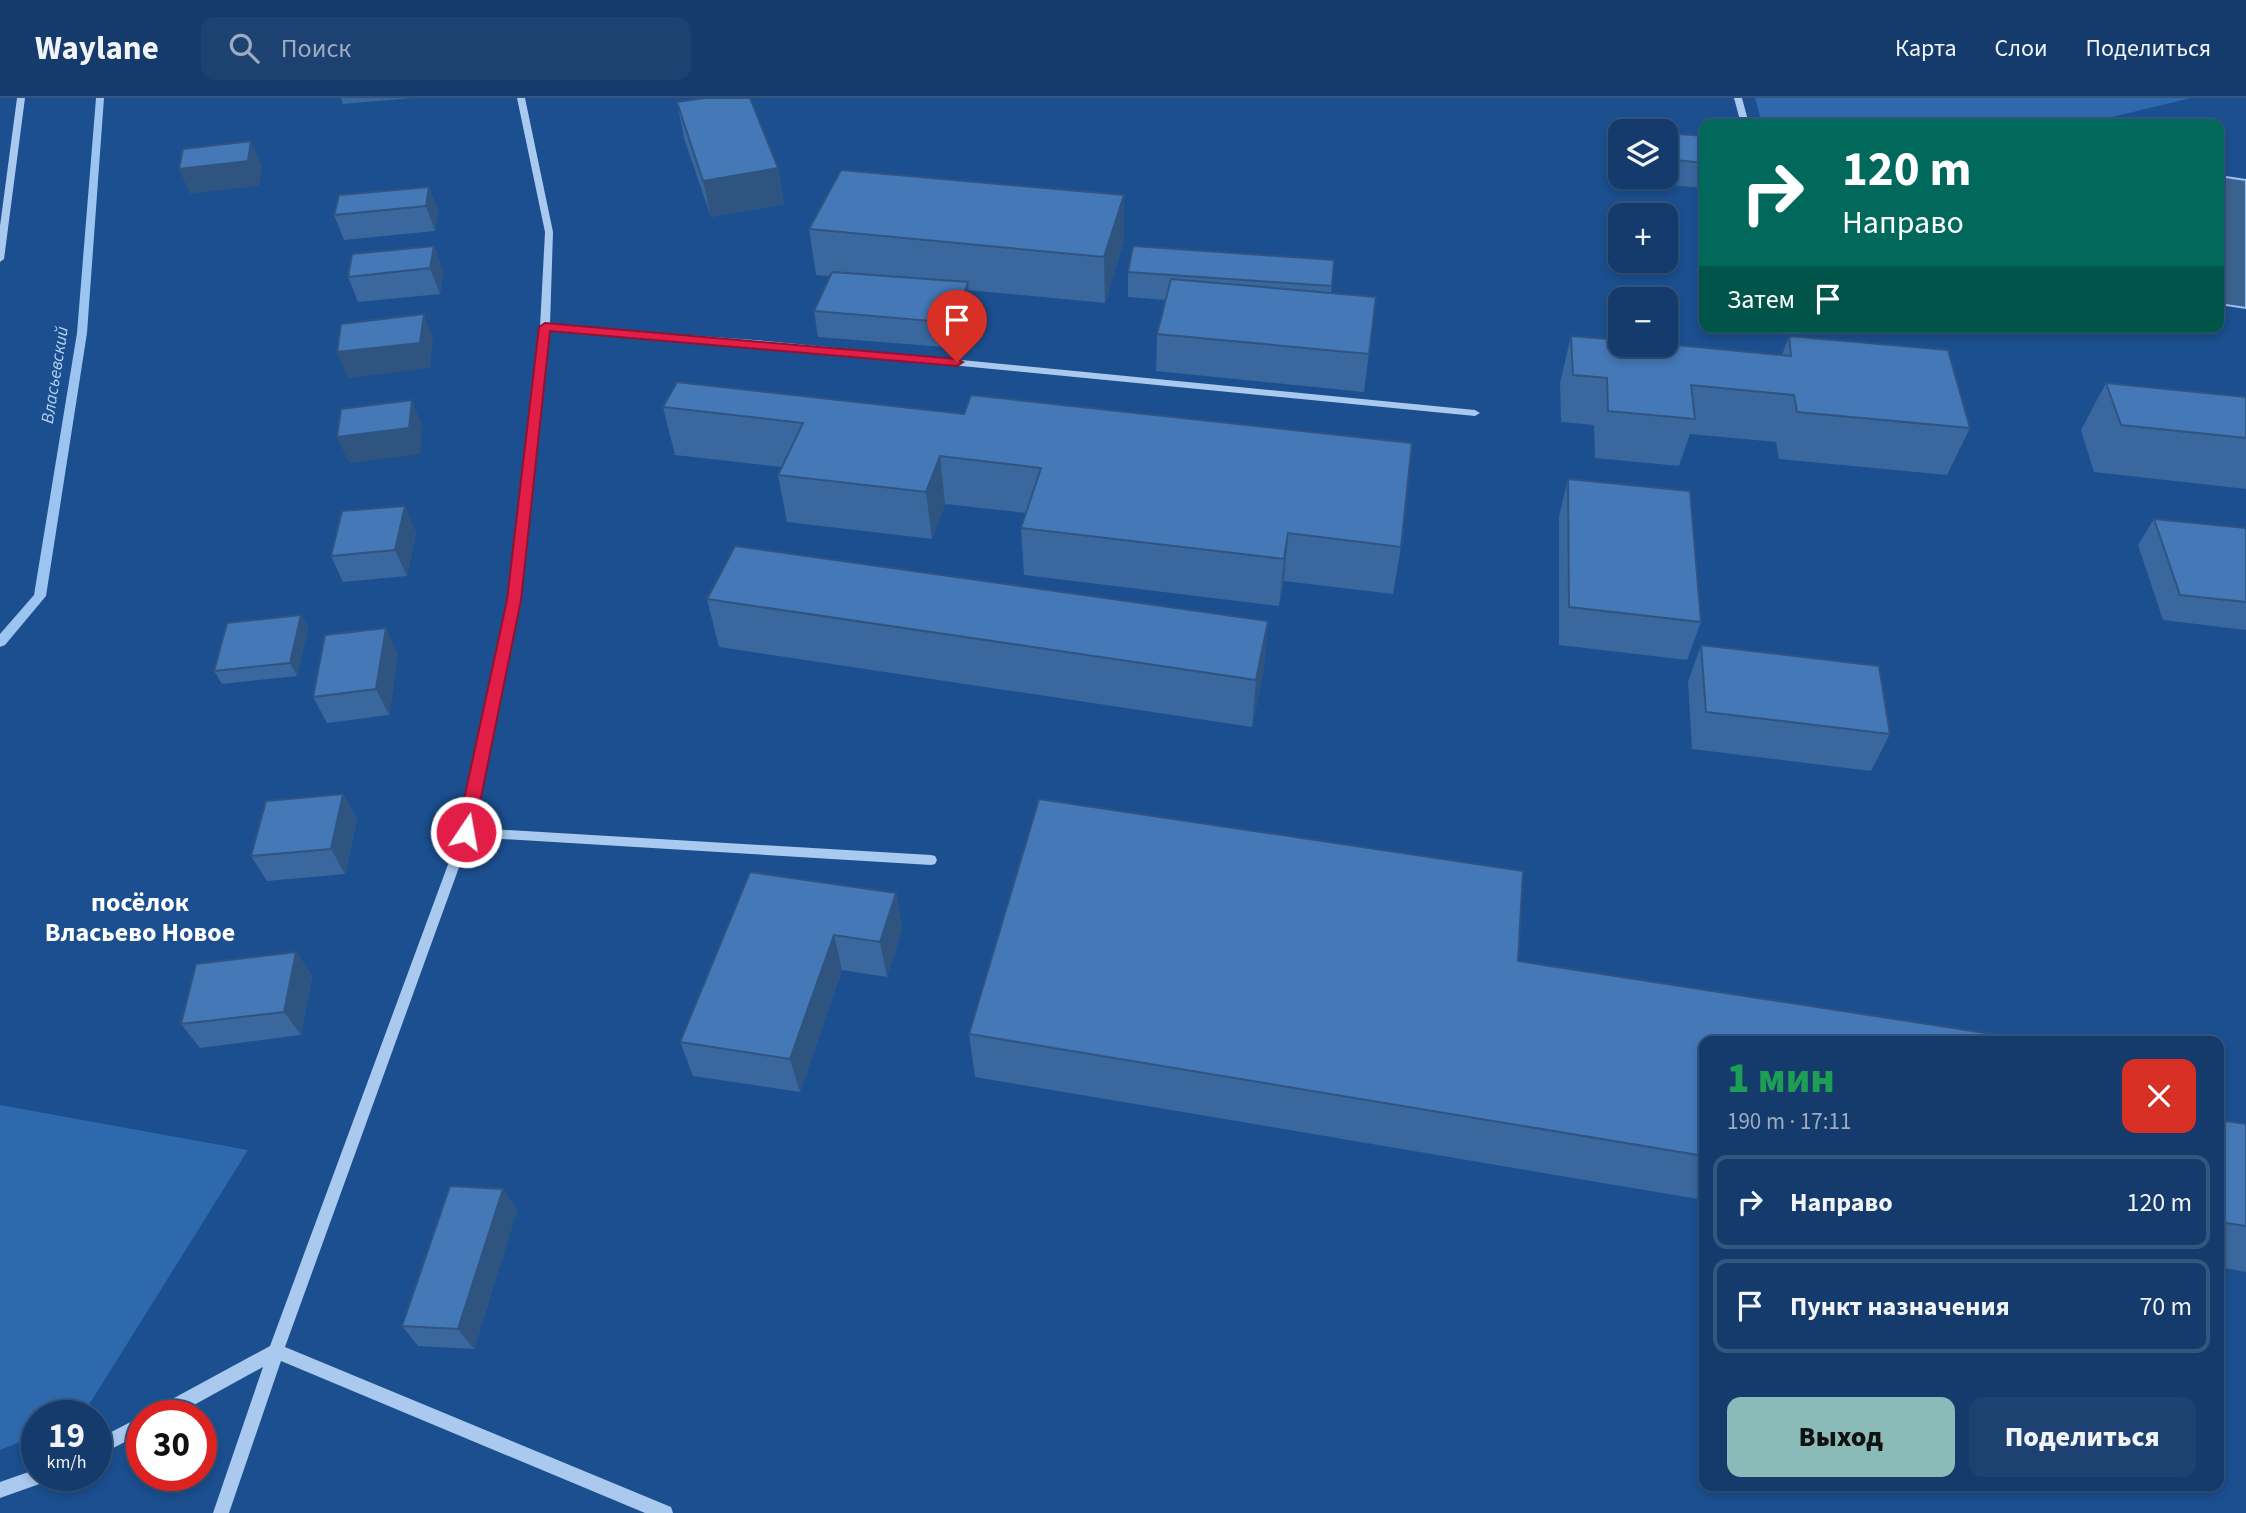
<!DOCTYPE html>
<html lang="ru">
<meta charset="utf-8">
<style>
body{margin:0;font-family:"Source Sans 3",sans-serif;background:#1d4271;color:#f1f3f6;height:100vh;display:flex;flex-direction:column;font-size:26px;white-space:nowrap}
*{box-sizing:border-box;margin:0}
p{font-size:23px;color:#9dadc1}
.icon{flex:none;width:38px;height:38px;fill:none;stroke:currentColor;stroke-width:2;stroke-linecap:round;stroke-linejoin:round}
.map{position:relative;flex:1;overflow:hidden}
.sheet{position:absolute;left:1699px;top:938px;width:525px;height:455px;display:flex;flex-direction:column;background:#143b6b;border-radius:14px;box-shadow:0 4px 10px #0003,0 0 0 2px #33557e}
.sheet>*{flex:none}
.hud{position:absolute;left:1699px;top:21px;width:525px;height:214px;border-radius:14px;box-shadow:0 4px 10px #0003,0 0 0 2px #33557e;background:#00695c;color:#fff;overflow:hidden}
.controls{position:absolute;left:1608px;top:21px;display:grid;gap:14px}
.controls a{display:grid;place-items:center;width:70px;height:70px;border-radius:14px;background:#143b6b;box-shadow:0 4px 10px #0003,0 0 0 2px #33557e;font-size:35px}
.speed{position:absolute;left:21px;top:1302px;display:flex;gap:14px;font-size:35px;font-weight:700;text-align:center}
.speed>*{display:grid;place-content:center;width:91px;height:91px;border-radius:50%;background:#143b6b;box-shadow:0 4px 10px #0003,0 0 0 2px #33557e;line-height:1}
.speed small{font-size:18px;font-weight:400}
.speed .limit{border:10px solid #d22;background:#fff;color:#111}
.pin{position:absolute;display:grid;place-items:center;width:60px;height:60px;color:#fff;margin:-72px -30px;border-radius:50% 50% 50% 0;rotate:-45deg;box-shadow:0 0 7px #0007}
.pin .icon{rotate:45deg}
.me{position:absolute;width:77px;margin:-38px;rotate:12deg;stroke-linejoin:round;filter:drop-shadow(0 0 5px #0008)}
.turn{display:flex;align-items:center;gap:24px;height:147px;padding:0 28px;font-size:32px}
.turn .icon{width:91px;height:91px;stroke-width:2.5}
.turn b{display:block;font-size:49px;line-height:60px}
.then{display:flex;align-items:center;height:66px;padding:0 28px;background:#0003;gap:14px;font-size:26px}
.round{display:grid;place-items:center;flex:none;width:74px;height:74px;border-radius:14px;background:#1d4271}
.overview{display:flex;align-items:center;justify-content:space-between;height:119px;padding:0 28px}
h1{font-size:42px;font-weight:800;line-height:52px;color:#1e9e55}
.primary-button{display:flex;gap:14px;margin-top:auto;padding:14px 28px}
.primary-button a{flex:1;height:80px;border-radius:14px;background:#8bbbb9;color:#111;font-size:28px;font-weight:800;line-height:80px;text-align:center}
.primary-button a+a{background:#1d4271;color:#f1f3f6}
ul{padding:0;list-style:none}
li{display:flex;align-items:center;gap:21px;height:94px;margin:0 14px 10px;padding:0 14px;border:4px solid #33557e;border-radius:14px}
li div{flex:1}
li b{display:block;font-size:26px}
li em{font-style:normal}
header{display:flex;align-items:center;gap:42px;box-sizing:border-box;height:98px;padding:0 35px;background:#143b6b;border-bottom:2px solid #33557e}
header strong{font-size:33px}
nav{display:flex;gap:38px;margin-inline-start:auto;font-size:24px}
.search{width:490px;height:63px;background:#1d4271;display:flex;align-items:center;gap:18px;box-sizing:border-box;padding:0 24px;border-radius:14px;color:#9dadc1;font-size:26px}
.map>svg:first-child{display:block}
</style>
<header>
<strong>Waylane</strong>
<div class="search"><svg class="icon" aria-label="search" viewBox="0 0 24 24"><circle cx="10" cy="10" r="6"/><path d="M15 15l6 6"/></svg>Поиск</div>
<nav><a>Карта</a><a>Слои</a><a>Поделиться</a></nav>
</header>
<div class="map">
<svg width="2246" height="1415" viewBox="0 0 2246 1415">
<rect width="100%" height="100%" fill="#1b4f8f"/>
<path fill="#2e69ad" d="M1755 0H2191L2083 26H1762Z
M0 1007 248 1052 82 1318H37V1337L0 1352Z"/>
<path fill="#3c6290" stroke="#9cc4f0" stroke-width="2" d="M2219 78 2246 82V210L2219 206Z"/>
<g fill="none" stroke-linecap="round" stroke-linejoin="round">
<path fill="#9cc4f0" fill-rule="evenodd" d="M96 0H104L87 235 46 498 5 547 0 549V536L34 497 77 235Z"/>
<path fill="#a9c9ee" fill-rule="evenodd" d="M17 0H25L4 161 0 164V128Z
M517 0H525L553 134 550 227 766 243 1475 312 1480 315 1475 318 766 249 549 232 519 502 473 730 931 757 935 758 937 762 935 766 931 767 470 739 285 1249 671 1409 673 1415H645L281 1263 229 1415H213L263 1269 174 1318H150L152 1312 270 1248 460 734 509 502 540 229 545 134Z
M1734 0H1742L1749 26H1741Z
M142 1318V1335L96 1359V1342Z
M37 1371V1377H50L48 1383 0 1400V1384Z"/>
</g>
<path fill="#3a679d" d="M341 0H413L343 6Z
M677 4 778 70 784 106 711 119 684 40Z
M1616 30 1620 33V79H1666V35L1704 38V90L1611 82 1610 55Z
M429 89 438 114 435 133 344 142 334 117Z
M1124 97V143L1105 205 968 192 970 210 956 250 818 239 814 213 829 178 816 177 809 131Z
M434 148 443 173 440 196 358 204 348 179Z
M1334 162 1331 195 1376 199 1364 294 1156 273 1157 236 1166 202 1128 199V174Z
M1571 238 1782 257 1789 238 1970 330 1947 377 1779 361 1776 344 1690 336 1679 368 1595 360 1594 327 1561 324 1560 285Z
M677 284 1401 449 1393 496 1284 483 1279 508 1024 477 1021 430 1026 415 945 406 932 441 787 424 778 377 781 369 675 357 663 309Z
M2106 285 2246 299V391L2094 374 2081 332Z
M1568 381 1701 524 1687 562 1559 547V418Z
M2154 421 2246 430V532L2163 522 2138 447Z
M416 434 407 478 343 484 331 458Z
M707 501 1268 523 1264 571 1252 629 719 549Z
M301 517 308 530 297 578 222 586 214 573Z
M1701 547 1890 636 1871 673 1692 651 1688 584Z
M398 556 389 617 327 625 313 599Z
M343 696 357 721 345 776 267 783 251 758Z
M750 774 896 795 902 831 887 879 842 872 800 994 693 978 680 944Z
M296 854 312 878 301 937 200 950 181 926Z
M1518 863 1704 943V1102L975 979 969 936Z
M2219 1022 2246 1026V1174L2219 1169Z
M503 1091 517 1112 474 1251 418 1248 402 1228Z"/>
<path fill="#305480" d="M251 43 262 68 259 88 190 96 179 71Z
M778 70 784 106 711 119 703 83Z
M429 89 438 114 435 133 426 108Z
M1124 97V143L1105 205 1104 159Z
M434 148 443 173 440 196 430 170Z
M968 184 970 210 956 250 954 225Z
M424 216 433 242 430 270 348 280 337 254Z
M412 302 422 328 420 356 349 365 337 339Z
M940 358 945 406 932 441 926 394Z
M405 408 416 434 407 478 395 452Z
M1288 435 1284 483 1279 508 1284 461Z
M301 517 308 530 297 578 290 565Z
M1268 523 1264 571 1252 629 1256 582Z
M386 530 398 556 389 617 376 591Z
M343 696 357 721 345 776 331 751Z
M896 795 902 831 887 879 880 844Z
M834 837 842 872 800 994 790 961Z
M296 854 312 878 301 937 284 914Z
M503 1091 517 1112 474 1251 458 1231Z"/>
<path fill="#4478b7" stroke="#305480" stroke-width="2" d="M705 0H750L778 70 703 83 677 4Z
M1616 30 1649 33H1620V58L1617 57Z
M1666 35 1704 38V65L1666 61Z
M251 43 248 63 179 71 183 51Z
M841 72 1124 97 1104 159 809 131Z
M429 89 426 108 334 117 339 97Z
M434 148 430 170 348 179 352 156Z
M1133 148 1334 162 1332 188 1128 174Z
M832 174 968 184 954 225 814 213Z
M1171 181 1376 199 1369 256 1157 236Z
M424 216 420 245 337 254 341 226Z
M1571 238 1620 242V247L1666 246 1791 258 1789 238 1948 252 1970 330 1797 314 1794 297 1691 287 1695 321 1608 313 1607 280 1573 277Z
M677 284 964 316 971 297 1412 345 1401 449 1288 435 1284 461 1021 430 1041 370 940 358 926 394 778 377 803 325 663 309Z
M2106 285 2246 299V340L2121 327Z
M412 302 409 330 337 339 341 311Z
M1568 381 1690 393 1701 524 1569 509Z
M405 408 395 452 331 458 342 413Z
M2154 421 2246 430V504L2180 497Z
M735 448 1268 523 1256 582 707 501Z
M301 517 290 565 214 573 227 525Z
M386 530 376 591 313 599 325 537Z
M1701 547 1879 568 1890 636 1706 614Z
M343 696 331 751 251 758 266 703Z
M1039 701 1523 773 1518 863 2037 943H1704V1058L969 936Z
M750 774 896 795 880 844 834 837 790 961 680 944Z
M296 854 284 914 181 926 196 866Z
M2219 1022 2246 1026V1128L2219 1124Z
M450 1088 503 1091 458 1231 402 1228Z"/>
<path fill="#e11d48" stroke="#92132f" stroke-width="2" d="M545 225 957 261 963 264 957 268 550 233 521 502 474 734 466 741 457 734 507 502 539 229Z"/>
<g text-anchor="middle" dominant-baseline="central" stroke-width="5" stroke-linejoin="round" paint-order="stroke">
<g font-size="18" font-style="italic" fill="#b5d3f5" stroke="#1b4f8f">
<text transform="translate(55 277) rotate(-81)">Власьевский</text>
</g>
<g font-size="26" font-weight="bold" fill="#fff" stroke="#1b4f8f">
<text x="140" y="804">посёлок<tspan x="140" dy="30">Власьево Новое</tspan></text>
</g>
</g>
</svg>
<div class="controls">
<a><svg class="icon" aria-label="layers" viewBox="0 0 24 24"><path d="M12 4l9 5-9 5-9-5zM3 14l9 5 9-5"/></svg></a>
<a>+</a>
<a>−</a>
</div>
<div class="speed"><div>19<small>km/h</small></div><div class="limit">30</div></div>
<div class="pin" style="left:957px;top:264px;background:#d93025"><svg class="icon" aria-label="arrive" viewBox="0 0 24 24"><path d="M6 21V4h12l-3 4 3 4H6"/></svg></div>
<svg class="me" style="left:466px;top:734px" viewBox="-20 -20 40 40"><circle r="17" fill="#e11d48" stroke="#fff" stroke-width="3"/><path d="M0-11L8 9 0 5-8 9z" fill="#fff"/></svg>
<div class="hud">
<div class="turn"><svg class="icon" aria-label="right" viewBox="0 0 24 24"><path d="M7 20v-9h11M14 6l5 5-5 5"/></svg><div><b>120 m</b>Направо</div></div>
<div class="then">Затем<svg class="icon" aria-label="arrive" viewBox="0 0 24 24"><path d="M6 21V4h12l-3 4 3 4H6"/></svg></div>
</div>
<section class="sheet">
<div class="overview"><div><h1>1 мин</h1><p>190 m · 17:11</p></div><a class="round" style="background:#d93025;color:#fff"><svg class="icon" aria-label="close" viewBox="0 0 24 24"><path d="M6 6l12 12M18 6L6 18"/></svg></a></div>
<ul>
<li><svg class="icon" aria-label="right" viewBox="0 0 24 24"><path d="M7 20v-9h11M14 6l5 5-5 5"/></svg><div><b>Направо</b></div><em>120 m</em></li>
<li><svg class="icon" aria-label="arrive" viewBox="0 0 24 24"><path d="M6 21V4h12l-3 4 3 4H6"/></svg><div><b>Пункт назначения</b></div><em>70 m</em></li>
</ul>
<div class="primary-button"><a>Выход</a><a>Поделиться</a></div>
</section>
</div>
